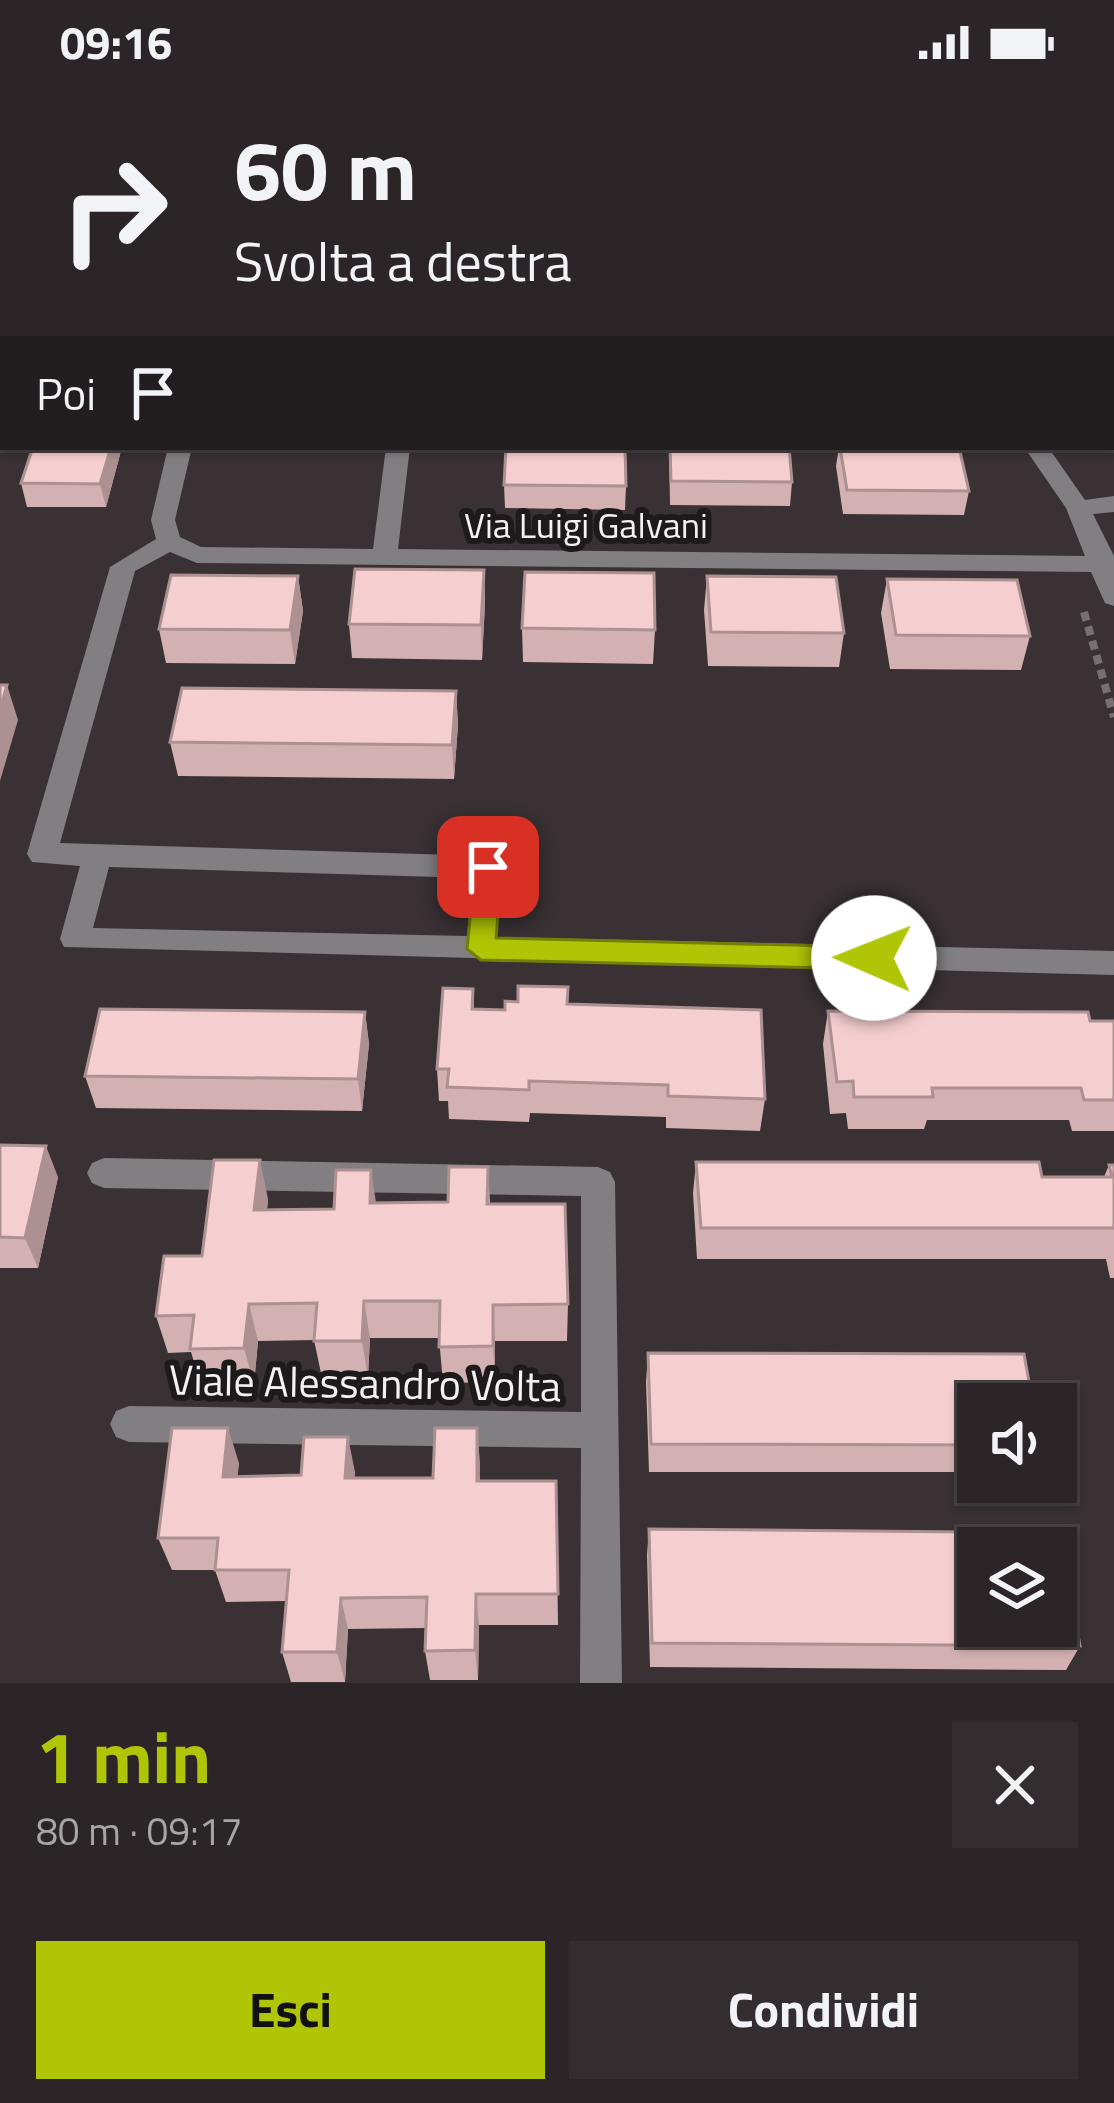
<!DOCTYPE html>
<html lang="it">
<meta charset="utf-8">
<style>
body{margin:0;font-family:"Titillium Web",sans-serif;background:#332d2f;color:#f1f3f6;height:100vh;display:flex;flex-direction:column;font-size:45px;white-space:nowrap}
*{box-sizing:border-box;margin:0}
p{font-size:39px;color:#a6a5a7}
.icon{flex:none;width:66px;height:66px;fill:none;stroke:currentColor;stroke-width:2;stroke-linecap:round;stroke-linejoin:round}
.map{position:relative;height:1599px;overflow:hidden}
.sheet{display:flex;flex-direction:column;background:#2b2527;flex:1}
.sheet>*{flex:none}
.guide{position:absolute;left:0px;top:0px;width:1116px;height:366px;box-shadow:0 3px 9px #0004,0 0 0 3px #474244;background:#2b2527;color:#f1f3f6;overflow:hidden}
.buttons{position:absolute;left:957px;top:1299px;display:grid;gap:24px}
.buttons a{display:grid;place-items:center;width:120px;height:120px;border-radius:0px;background:#2b2527;box-shadow:0 3px 9px #0004,0 0 0 3px #474244;font-size:60px}
.pin{position:absolute;display:grid;place-items:center;width:102px;height:102px;color:#fff;margin:-51px;border-radius:24px;box-shadow:0 6px 18px #0006}
.me{position:absolute;width:132px;margin:-66px;rotate:271deg;stroke-linejoin:round;filter:drop-shadow(0 0 9px #0008)}
.turn{display:flex;align-items:center;gap:42px;height:252px;padding:0 36px;font-size:54px}
.turn .icon{width:156px;height:156px;stroke-width:2.5}
.turn b{display:block;font-size:84px;line-height:102px}
.then{display:flex;align-items:center;height:114px;padding:0 36px;background:#0003;gap:24px;font-size:45px}
.round{display:grid;place-items:center;flex:none;width:126px;height:126px;border-radius:0px;background:#332d2f}
.headline{display:flex;align-items:center;justify-content:space-between;height:204px;padding:0 36px}
h1{font-size:72px;font-weight:700;line-height:90px;color:#afc505}
.action{display:flex;gap:24px;margin-top:auto;padding:24px 36px}
.action a{flex:1;height:138px;border-radius:0px;background:#afc505;color:#111;font-size:48px;font-weight:700;line-height:138px;text-align:center}
.action a+a{background:#332d2f;color:#f1f3f6}
.status{display:flex;justify-content:space-between;align-items:center;height:84px;padding:0 60px;background:#2b2527;direction:ltr}
.status svg{height:33px;fill:currentColor}
.map>svg:first-child{display:block}
</style>
<div class="status"><b>09:16</b><svg viewBox="0 0 49 12"><path d="M0 12V9h3v3zM5 12V6h3v6zM10 12V3h3v9zM15 12V0h3v12zM26 1h20v11H26zM47 4h2v5h-2z"/></svg></div>
<div class="map">
<svg width="1114" height="1599" viewBox="0 0 1114 1599">
<rect width="100%" height="100%" fill="#393134"/>
<g fill="none" stroke-linecap="round" stroke-linejoin="round">
<path stroke="#777073" stroke-width="8" stroke-dasharray="9 6" stroke-linecap="butt" d="M1084 528 1114 633"/>
<path fill="#817f82" fill-rule="evenodd" d="M1060 0H1079L1081 3H1062Z
M1113 32H1114V45H1113Z
M168 363H192L175 436 180 453 201 463 373 465 386 363H410L398 465 1085 472 1066 424 1024 363H1048L1085 416 1114 412V428L1093 430 1114 472V522L1105 519 1091 488 197 479 170 468 135 487 60 759 488 772 499 775 503 783 497 853 1114 867V891L64 863 60 855 80 782 32 778 27 770 110 483 156 455 151 436ZM109 783 472 794 467 852 93 844Z
M104 1074 598 1083 610 1088 615 1098 622 1599H580L581 1364 129 1358 116 1353 110 1340 116 1327 129 1322 581 1328V1112L104 1104 92 1099 87 1089 92 1079Z"/>
<path fill="#cfcad0" fill-rule="evenodd" d="M3 115V131L0 132V116Z"/>
</g>
<path fill="#d3b1b3" d="M3 177V228H0V182Z
M33 363H122L106 423H27L21 399Z
M669 363H789L792 398 790 422 670 421Z
M839 363H959L969 407 964 431 843 430 836 382Z
M504 401 626 402 625 426 505 424Z
M484 486 485 520 482 576 352 574 349 540Z
M298 492 303 527 295 580 166 579 159 545Z
M707 492 844 549 839 583 708 582 704 526Z
M887 495 1030 552 1021 586 890 585 881 529Z
M522 544 655 546 653 580 523 578Z
M456 607 458 641 454 695 178 692 170 658Z
M473 905 474 925 505 926 567 920 765 1015 760 1047 666 1044V1033L530 1029 529 1038 449 1035 448 1017H439L437 985Z
M828 927 1114 937V1047H1072L1069 1036H927L924 1045H848L846 1029 830 1030 823 960Z
M365 928 369 960 362 1027 96 1024 85 992Z
M0 1061 58 1093 38 1184H0Z
M696 1078 1042 1093H1104L1109 1081H1114V1194H1110L1106 1175H697L693 1109Z
M488 1083 490 1120 568 1220 567 1257H495V1298L443 1299 439 1254H370L368 1293 322 1294 314 1256 258 1257 254 1300 201 1301 191 1268 168 1269 156 1232 202 1172 268 1115 267 1126 334 1125 376 1119 448 1118Z
M648 1269 978 1320V1388H649L646 1298Z
M477 1344 480 1397H556L558 1541H479L478 1596H430L425 1567 426 1544 348 1545 345 1598H291L282 1568 286 1517 226 1518 215 1486H172L158 1454 239 1379 237 1392 301 1391 355 1388 354 1394H433Z
M649 1445 1080 1562 1066 1586 650 1583 647 1471Z"/>
<path fill="#ac9092" d="M0 0 3 1 2 33 0 26Z
M2 242 3 274 0 280V245Z
M111 363H122L106 423 100 400Z
M484 486 485 520 482 576 481 541Z
M298 492 303 527 295 580 290 546Z
M7 601 18 636 0 697V626Z
M456 607 458 641 454 695 452 661Z
M365 928 369 960 362 1027 358 995Z
M46 1062 58 1093 38 1184 25 1154Z
M260 1076 268 1115 263 1165 254 1126Z
M371 1086 377 1125 370 1119Z
M364 1217 370 1254 368 1293 362 1257Z
M249 1220 258 1257 254 1300 244 1264Z
M493 1221 495 1257V1298L493 1262Z
M228 1344 239 1379 234 1426 223 1393Z
M477 1344 480 1379 479 1431 477 1397Z
M348 1353 355 1388 352 1428 345 1394Z
M476 1510 479 1541 478 1596 475 1566Z
M341 1514 348 1545 345 1598 337 1568Z"/>
<path fill="#f5ced0" stroke="#ac9092" stroke-width="3" fill-rule="evenodd" d="M1113 132 1114 133 1113 179Z
M3 177V205H0V182Z
M1113 226H1114L1113 312Z
M33 363H111L100 400 21 399Z
M506 363H625L626 402 504 401Z
M670 363H789L792 398 671 397Z
M840 363H959L969 407 847 406Z
M355 485 484 486 481 541 349 540Z
M525 488 654 489 655 546 522 544Z
M171 491 298 492 290 546 159 545Z
M707 492 836 493 844 549 711 548Z
M887 495 1017 496 1030 552 896 551Z
M0 601H7L0 626Z
M182 604 456 607 452 661 170 658Z
M518 902 568 903 567 920 761 926 765 1015 668 1012V1001L529 997V1006L447 1003 449 985H437L443 904 473 905 472 925 505 926V917L518 918Z
M100 925 365 928 358 995 85 992Z
M828 927 1088 928 1090 937H1114V1016H1084L1081 1004H932L933 1013H854L853 997 837 998Z
M0 1061 46 1062 25 1154 0 1153Z
M214 1076H260L254 1126 334 1125 336 1086H371L370 1119 448 1118 449 1083H488L487 1120H565L568 1220 493 1221V1262L439 1263 440 1217H364L362 1257H314L317 1219 249 1220 244 1264 190 1265 194 1231 156 1232 164 1172H202Z
M696 1078H1039L1042 1093H1112L1109 1081H1114V1144H701Z
M648 1269 1024 1270 1033 1320H978V1361L651 1360Z
M172 1344H228L223 1393 301 1391 304 1353H348L345 1394H433L435 1344H477V1397H556L558 1510H476L475 1566 425 1567 427 1513 341 1514 337 1568H282L289 1486H215L218 1454H158Z
M649 1445 1060 1449 1080 1562 652 1559ZM978 1464H1056V1542H978Z"/>
<path fill="#afc505" stroke="#728003" stroke-width="3" d="M488 773 502 783 496 854 874 863 888 874 874 885 481 876 467 865 475 783Z"/>
<g text-anchor="middle" dominant-baseline="central" stroke-width="12" stroke-linejoin="round" paint-order="stroke">
<g font-size="36" fill="#f5f0f2" stroke="#1d1a1b">
<text x="586" y="440">Via Luigi Galvani</text>
</g>
<g font-size="42" fill="#f5f0f2" stroke="#1d1a1b">
<text transform="translate(365 1298) rotate(1)">Viale Alessandro Volta</text>
</g>
</g>
</svg>
<div class="buttons">
<a><svg class="icon" aria-label="sound" viewBox="0 0 24 24"><path d="M4 9h4l5-4v14l-5-4H4zM17 9q2 3 0 6"/></svg></a>
<a><svg class="icon" aria-label="layers" viewBox="0 0 24 24"><path d="M12 4l9 5-9 5-9-5zM3 14l9 5 9-5"/></svg></a>
</div>
<div class="pin" style="left:488px;top:783px;background:#d93025"><svg class="icon" aria-label="arrive" viewBox="0 0 24 24"><path d="M6 21V4h12l-3 4 3 4H6"/></svg></div>
<svg class="me" style="left:874px;top:874px" viewBox="-20 -20 40 40"><circle r="19" fill="#fff"/><path d="M0-13L10 11 0 6-10 11z" fill="#afc505"/></svg>
<div class="guide">
<div class="turn"><svg class="icon" aria-label="right" viewBox="0 0 24 24"><path d="M7 20v-9h11M14 6l5 5-5 5"/></svg><div><b>60 m</b>Svolta a destra</div></div>
<div class="then">Poi<svg class="icon" aria-label="arrive" viewBox="0 0 24 24"><path d="M6 21V4h12l-3 4 3 4H6"/></svg></div>
</div>
</div>
<section class="sheet">
<div class="headline"><div><h1>1 min</h1><p>80 m · 09:17</p></div><a class="round"><svg class="icon" aria-label="close" viewBox="0 0 24 24"><path d="M6 6l12 12M18 6L6 18"/></svg></a></div>
<div class="action"><a>Esci</a><a>Condividi</a></div>
</section>
